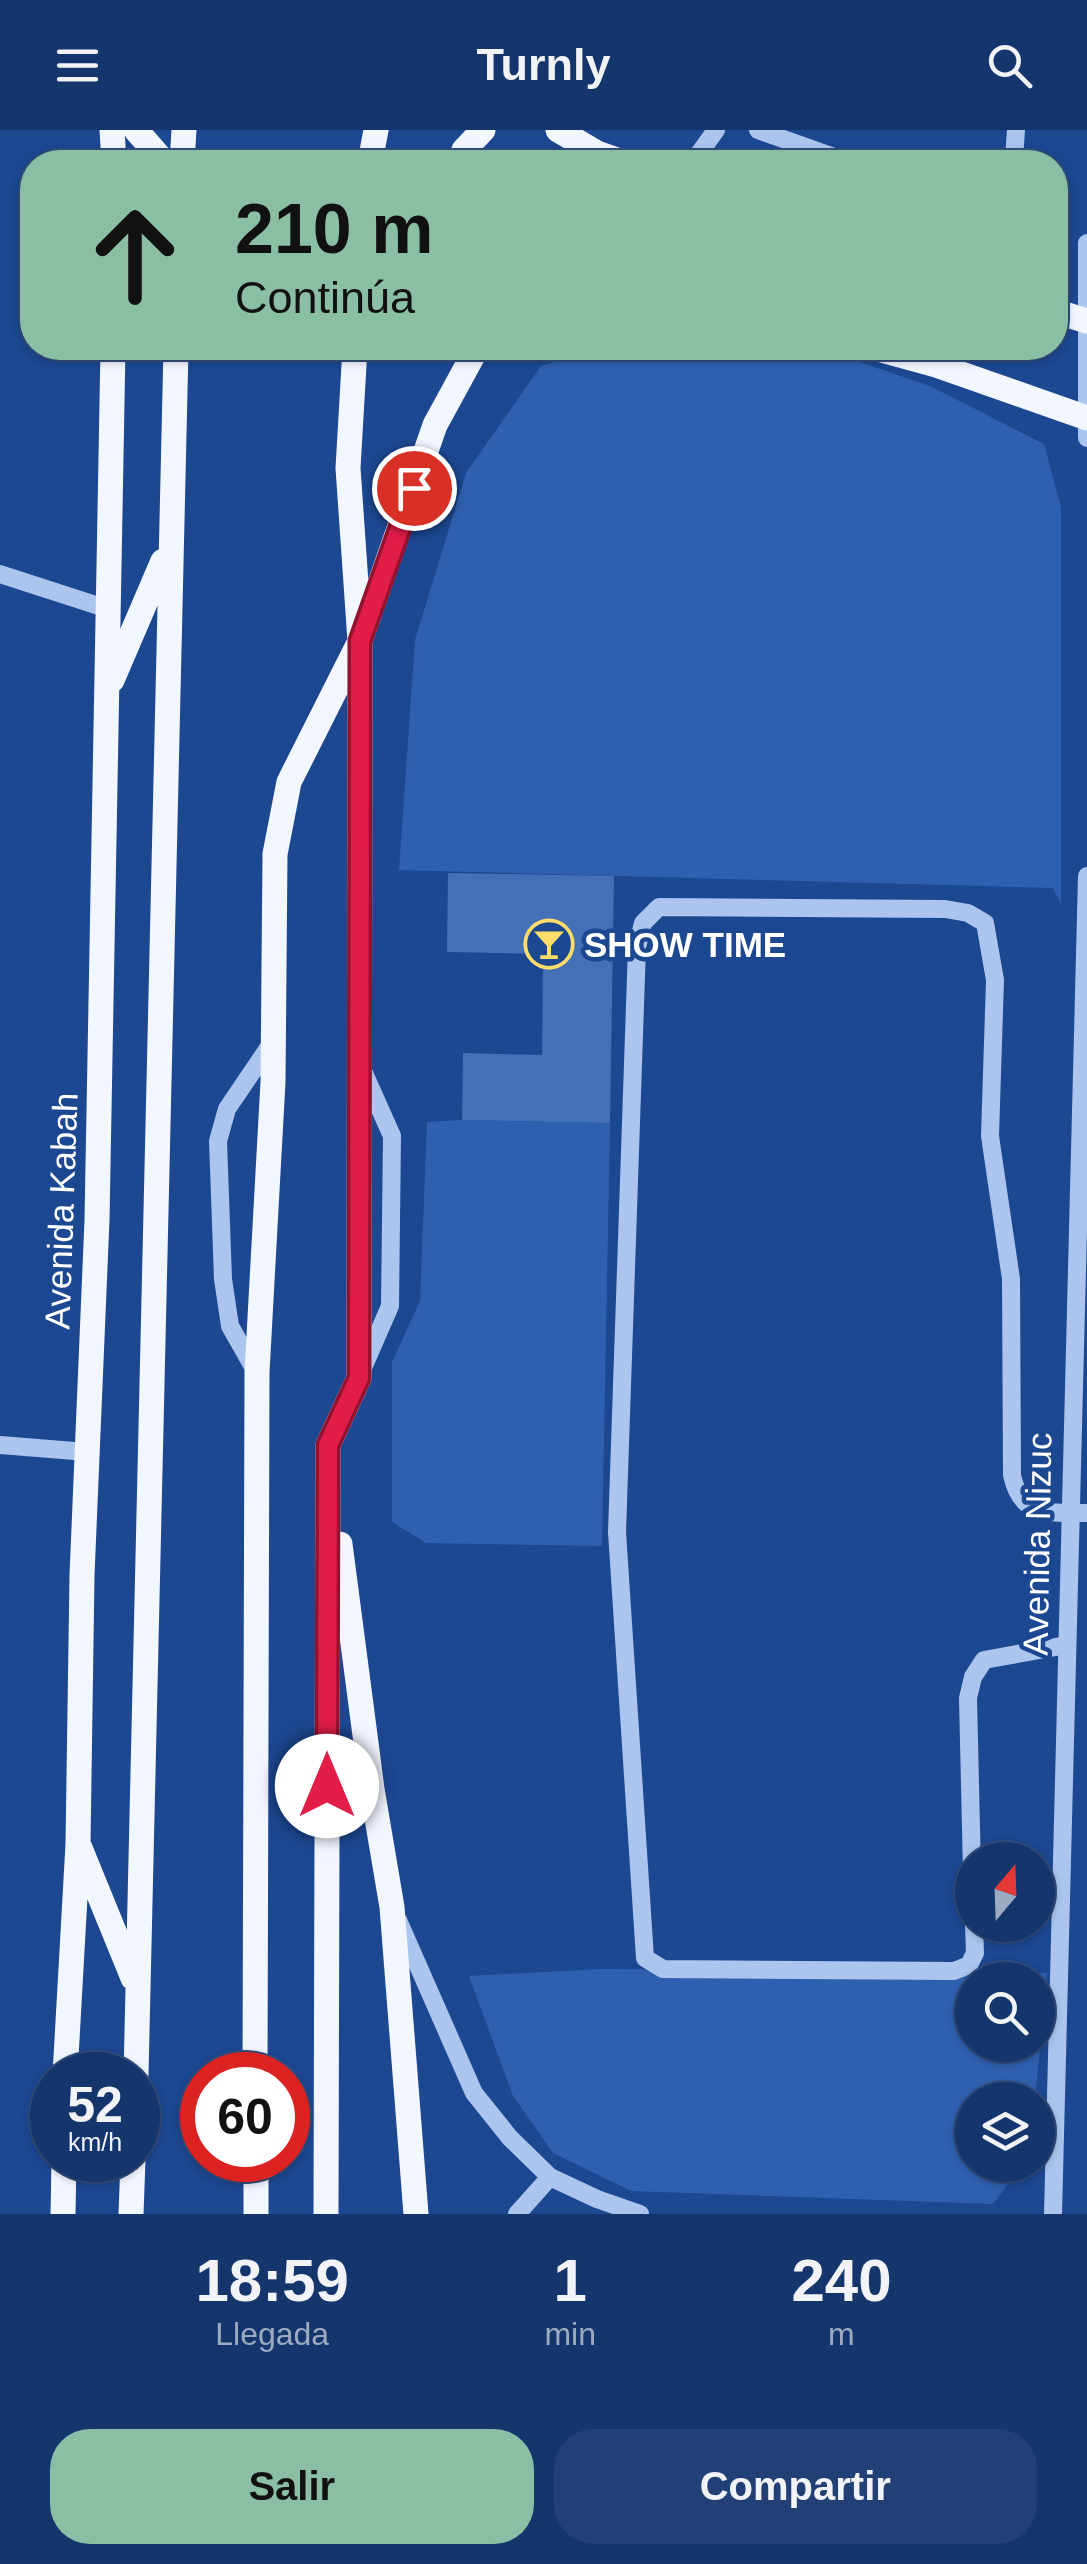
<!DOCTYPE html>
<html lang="es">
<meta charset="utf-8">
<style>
body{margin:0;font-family:Helvetica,sans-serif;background:#224075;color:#f1f3f6;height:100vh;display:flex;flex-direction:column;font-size:38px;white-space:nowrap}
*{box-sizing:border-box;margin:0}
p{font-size:32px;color:#9dabc2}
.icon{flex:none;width:55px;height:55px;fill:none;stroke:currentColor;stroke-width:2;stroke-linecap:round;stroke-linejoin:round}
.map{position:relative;height:2084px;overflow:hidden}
.sheet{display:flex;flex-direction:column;background:#15356d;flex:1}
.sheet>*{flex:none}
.top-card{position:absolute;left:20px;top:20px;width:1048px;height:210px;border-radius:40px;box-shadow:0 2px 8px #0004,0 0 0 2px #345080;background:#8abfa5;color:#111;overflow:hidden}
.needle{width:65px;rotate:19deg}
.tools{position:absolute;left:955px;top:1712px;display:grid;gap:20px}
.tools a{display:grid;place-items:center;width:100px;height:100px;border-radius:50%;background:#15356d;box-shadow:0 2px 8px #0004,0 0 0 2px #345080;font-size:50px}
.speed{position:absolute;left:30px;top:1922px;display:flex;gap:20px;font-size:50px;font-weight:700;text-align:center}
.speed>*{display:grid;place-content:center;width:130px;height:130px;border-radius:50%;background:#15356d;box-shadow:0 2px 8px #0004,0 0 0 2px #345080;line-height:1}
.speed small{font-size:25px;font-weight:400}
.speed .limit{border:15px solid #d22;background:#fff;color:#111}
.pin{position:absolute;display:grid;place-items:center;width:85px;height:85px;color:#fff;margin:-42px;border:5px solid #fff;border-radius:50%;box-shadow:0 2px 10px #0007}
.me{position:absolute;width:110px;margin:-55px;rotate:0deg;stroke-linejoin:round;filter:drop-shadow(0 0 8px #0008)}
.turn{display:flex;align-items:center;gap:35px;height:210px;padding:0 50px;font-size:45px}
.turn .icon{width:130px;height:130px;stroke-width:2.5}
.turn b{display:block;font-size:70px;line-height:85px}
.eta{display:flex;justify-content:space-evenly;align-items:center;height:170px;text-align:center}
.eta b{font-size:60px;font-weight:700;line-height:70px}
.action{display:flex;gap:20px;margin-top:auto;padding:20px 50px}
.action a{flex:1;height:115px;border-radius:40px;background:#8abfa5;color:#111;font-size:40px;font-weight:700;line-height:115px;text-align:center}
.action a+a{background:#224075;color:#f1f3f6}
header{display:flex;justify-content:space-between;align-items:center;height:130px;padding:0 50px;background:#15356d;font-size:45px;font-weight:700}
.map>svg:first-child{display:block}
</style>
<header><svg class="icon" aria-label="menu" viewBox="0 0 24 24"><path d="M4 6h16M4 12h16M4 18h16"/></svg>Turnly<svg class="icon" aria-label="search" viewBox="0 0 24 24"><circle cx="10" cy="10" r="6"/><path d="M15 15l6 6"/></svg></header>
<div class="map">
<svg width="1087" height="2084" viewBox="0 0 1087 2084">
<rect width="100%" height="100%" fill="#1c4791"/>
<path fill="#2f60af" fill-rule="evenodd" d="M600 218H819L930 256 1044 314 1061 377V774L1053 758 399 740 415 510 466 343 541 236Z
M462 990 610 993 602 1416 426 1413 392 1392V1232L420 1171 427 992Z
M600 1839 1047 1843 1035 1970H972V2035H1022L993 2074 631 2061 553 2023 513 1966 469 1846ZM972 1850H1038V1915H972Z"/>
<path fill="#4470b8" d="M448 743 614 746 610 993 462 990 463 923 542 925 543 824 447 822Z"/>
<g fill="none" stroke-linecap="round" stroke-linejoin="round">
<path stroke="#abc5ee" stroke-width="18" d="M758 0 848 32
M693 32 716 0
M1009 32 1014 29 1016 0
M1087 113V308
M0 444 108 479
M363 941 392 1006 390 1176 363 1238
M256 1242 230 1196 223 1149 218 1011 227 979 273 911
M0 1315 87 1322
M972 1742 968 1568 973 1547 984 1530 1067 1515
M398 1790 474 1963 510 2008 550 2047 597 2069 640 2084
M974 1795 975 1823 969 1835 954 1841 663 1839 645 1828 617 1402 637 817 643 793 659 777 945 779 968 783 985 793 995 850 990 1006 1011 1149 1012 1345C1021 1388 1049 1382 1087 1383
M517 2084 550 2047
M1053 2084 1087 746"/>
<path stroke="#f2f6ff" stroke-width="25" d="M112 0 114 32
M136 0 164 32
M558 0 597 23 623 32
M182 32 184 0
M370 32 376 0
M460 32 464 20 483 0
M1055 181 1087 191
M874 218 936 235 1087 288
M112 550 163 431
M340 1414 372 1659 392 1777 416 2084
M80 1718 133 1848
M65 1945 78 1714 82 1445 97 1090 113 218
M136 1945 176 218
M255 1945 257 1242 273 952 275 724 289 652 360 511 435 295 477 218
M256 2030V2084
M63 2084 64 2030
M131 2084 133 2030
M326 2084 328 1315 359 1248 360 511 348 338 355 218"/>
</g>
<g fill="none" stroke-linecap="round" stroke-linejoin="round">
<g stroke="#92132f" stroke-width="25">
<path id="route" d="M327 1656 328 1315 359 1248 360 511 414 358"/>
</g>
<use href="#route" stroke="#e11d48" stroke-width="18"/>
</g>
<defs>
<g id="bar-ring" transform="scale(2.5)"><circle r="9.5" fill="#1c4791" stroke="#ffdd69" stroke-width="1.5"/><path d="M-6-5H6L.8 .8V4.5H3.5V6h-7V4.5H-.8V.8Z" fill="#ffdd69"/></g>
</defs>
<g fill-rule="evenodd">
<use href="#bar-ring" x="549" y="814"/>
</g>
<g text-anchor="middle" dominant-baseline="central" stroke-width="9" stroke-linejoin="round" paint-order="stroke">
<g font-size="35" font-weight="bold" fill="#fff" stroke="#1c4791" text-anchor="start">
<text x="584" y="814">SHOW TIME</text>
</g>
<g font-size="35" fill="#fff" stroke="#1c4791">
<text transform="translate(61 1081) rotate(-88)">Avenida Kabah</text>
<text transform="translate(1037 1414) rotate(-89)">Avenida Nizuc</text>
</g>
</g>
</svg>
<div class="tools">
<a><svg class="needle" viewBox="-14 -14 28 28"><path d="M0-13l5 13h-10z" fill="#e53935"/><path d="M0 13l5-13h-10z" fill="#9dabc2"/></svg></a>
<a><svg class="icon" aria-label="search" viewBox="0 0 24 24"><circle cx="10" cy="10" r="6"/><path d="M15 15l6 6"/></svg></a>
<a><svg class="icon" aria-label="layers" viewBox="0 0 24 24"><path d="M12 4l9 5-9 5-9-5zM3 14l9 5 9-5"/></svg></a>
</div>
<div class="speed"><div>52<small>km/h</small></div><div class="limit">60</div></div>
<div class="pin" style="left:414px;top:358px;background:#d93025"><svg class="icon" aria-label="arrive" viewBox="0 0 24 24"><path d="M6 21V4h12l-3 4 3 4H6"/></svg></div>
<svg class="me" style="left:327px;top:1656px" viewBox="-20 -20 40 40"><circle r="19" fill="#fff"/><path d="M0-13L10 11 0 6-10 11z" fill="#e11d48"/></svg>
<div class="top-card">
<div class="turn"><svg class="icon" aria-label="ahead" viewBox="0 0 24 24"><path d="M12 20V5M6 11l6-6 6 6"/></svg><div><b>210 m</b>Continúa</div></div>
</div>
</div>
<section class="sheet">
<div class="eta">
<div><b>18:59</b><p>Llegada</p></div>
<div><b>1</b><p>min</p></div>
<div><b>240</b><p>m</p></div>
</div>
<div class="action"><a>Salir</a><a>Compartir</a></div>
</section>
